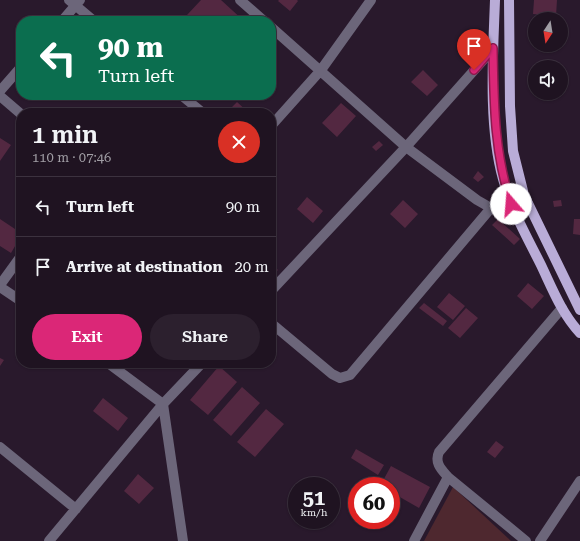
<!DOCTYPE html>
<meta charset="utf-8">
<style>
body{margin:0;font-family:"Roboto Serif",serif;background:#2c202e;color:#f1f3f6;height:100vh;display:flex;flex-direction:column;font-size:15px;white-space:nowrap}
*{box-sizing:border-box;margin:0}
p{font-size:13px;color:#a19ea5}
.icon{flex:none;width:22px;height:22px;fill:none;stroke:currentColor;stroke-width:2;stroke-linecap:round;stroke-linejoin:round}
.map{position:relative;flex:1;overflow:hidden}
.sheet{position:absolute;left:16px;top:108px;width:260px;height:260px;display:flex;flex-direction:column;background:#1f1321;border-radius:16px;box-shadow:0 1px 3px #0004,0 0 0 1px #3c323f}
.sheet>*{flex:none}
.top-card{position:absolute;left:16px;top:16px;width:260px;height:84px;border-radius:16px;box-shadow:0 1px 3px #0004,0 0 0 1px #3c323f;background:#0b6e4f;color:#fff;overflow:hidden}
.needle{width:26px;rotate:192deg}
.controls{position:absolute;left:528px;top:12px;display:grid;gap:8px}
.controls a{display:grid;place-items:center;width:40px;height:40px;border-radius:50%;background:#1f1321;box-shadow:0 1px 3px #0004,0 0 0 1px #3c323f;font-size:20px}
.speed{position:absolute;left:288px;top:477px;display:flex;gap:8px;font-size:20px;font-weight:700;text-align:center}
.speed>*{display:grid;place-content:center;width:52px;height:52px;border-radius:50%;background:#1f1321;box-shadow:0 1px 3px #0004,0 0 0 1px #3c323f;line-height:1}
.speed small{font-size:10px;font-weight:400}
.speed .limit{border:6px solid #d22;background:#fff;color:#111}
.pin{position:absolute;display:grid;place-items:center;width:34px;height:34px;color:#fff;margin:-41px -17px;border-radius:50% 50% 50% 0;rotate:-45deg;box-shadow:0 0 4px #0007}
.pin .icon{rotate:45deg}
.me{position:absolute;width:44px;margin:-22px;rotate:342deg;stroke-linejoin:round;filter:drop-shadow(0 0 3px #0008)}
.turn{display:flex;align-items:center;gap:14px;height:84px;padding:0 16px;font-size:18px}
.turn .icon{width:52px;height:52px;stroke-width:2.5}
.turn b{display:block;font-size:28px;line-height:34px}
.round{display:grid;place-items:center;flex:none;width:42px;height:42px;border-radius:21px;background:#2c202e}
.headline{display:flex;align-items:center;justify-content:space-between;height:68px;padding:0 16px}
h1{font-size:24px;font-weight:600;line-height:30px}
.button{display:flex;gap:8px;margin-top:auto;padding:8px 16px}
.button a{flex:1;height:46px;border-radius:24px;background:#db2777;color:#fff;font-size:16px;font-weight:600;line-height:46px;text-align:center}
.button a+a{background:#2c202e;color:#f1f3f6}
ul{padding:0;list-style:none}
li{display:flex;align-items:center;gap:12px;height:60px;padding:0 16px;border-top:1px solid #3c323f}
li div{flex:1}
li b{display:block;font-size:15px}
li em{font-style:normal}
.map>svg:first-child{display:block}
</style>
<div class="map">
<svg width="580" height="541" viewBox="0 0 580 541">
<rect width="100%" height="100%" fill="#29192c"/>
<path fill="#4e282f" d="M453 487 511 541H424Z"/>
<path fill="#532841" d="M201 0H221L244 21H194L187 15Z
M279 0H297L298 1 290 11 278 1Z
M534 0H557L556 16 533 14Z
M539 15 557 17V19H538Z
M423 70 438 85 427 96 411 82Z
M237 102 249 113H226Z
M341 103 356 116 337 137 322 123Z
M0 138 11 145 0 161Z
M379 141 383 145 376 151 372 147Z
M478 171 484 177 478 182 473 178Z
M307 197 323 211 313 223 297 209Z
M403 200 418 214 405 228 390 214Z
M561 200 562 206 554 207 553 201Z
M0 219 21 233V236L11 253 0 246Z
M498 219 520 239 514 245 492 225Z
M574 219H580V235L573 234Z
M271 263 278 270 271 276Z
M528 283 544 296 532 309 517 296Z
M449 293 465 306 453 320 437 307Z
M424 303 447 321 443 326 419 308Z
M466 308 478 318 460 338 448 328Z
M0 358 4 360 0 366Z
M219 366 237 382 208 415 190 400Z
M242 387 260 403 231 436 213 420Z
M103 398 128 418 118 431 93 411Z
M266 409 284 424 255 457 237 442Z
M496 441 504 447 495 458 487 452Z
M356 449 384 465 378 475 351 458Z
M391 466 430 487 419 508 391 492V486H380Z
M138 474 154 488 139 504 124 491Z"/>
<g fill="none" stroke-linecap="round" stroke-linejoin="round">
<path stroke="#6c667a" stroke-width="10" d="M69 0 94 21
M240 0 264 21
M62 21 80 0
M271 27 406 147 477 200 491 208 527 200
M0 91 21 67
M181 95 203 113
M0 96 21 114
M271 126 321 70 371 0
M0 285 21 256
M0 287 21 301
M271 291 406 147 493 49
M271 323 332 374 340 378 350 375 491 208
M108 363 163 404 183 541
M0 447 76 509
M448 477C442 470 434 463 439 452L562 308
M49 541 163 404 202 363
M414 541 448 477 526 541
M540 541 580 481"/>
<path stroke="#b9acd7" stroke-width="10" d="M495 0C493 56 488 125 503 179 511 209 527 237 541 265 552 288 562 314 580 333
M509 0 510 106 513 151 524 195 580 310"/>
</g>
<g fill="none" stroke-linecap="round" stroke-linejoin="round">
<g stroke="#8e194d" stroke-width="10">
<path id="route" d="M474 70 493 48C494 104 494 151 511 204"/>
</g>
<use href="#route" stroke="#db2777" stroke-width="7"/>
</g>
</svg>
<div class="controls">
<a><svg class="needle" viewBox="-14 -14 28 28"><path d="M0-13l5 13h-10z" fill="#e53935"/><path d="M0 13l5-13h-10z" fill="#a19ea5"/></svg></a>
<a><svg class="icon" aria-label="sound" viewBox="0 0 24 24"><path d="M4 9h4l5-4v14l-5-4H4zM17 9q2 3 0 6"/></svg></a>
</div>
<div class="speed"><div>51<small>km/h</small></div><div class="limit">60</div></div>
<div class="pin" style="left:474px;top:70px;background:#d93025"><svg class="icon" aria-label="arrive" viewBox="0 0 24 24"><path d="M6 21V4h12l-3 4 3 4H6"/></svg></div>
<svg class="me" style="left:511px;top:204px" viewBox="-20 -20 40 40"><circle r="19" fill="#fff"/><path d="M0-13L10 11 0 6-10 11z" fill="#db2777"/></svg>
<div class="top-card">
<div class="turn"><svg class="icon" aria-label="left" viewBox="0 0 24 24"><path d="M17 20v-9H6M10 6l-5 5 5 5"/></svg><div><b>90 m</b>Turn left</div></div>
</div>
<section class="sheet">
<div class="headline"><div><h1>1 min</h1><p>110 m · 07:46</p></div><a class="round" style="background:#d93025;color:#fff"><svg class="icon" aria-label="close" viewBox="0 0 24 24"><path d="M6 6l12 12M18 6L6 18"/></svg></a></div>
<ul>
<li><svg class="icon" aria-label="left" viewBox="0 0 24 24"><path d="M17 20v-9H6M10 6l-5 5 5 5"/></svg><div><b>Turn left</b></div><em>90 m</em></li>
<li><svg class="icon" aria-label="arrive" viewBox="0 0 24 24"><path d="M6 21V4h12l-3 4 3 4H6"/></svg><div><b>Arrive at destination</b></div><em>20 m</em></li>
</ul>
<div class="button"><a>Exit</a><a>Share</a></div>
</section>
</div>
